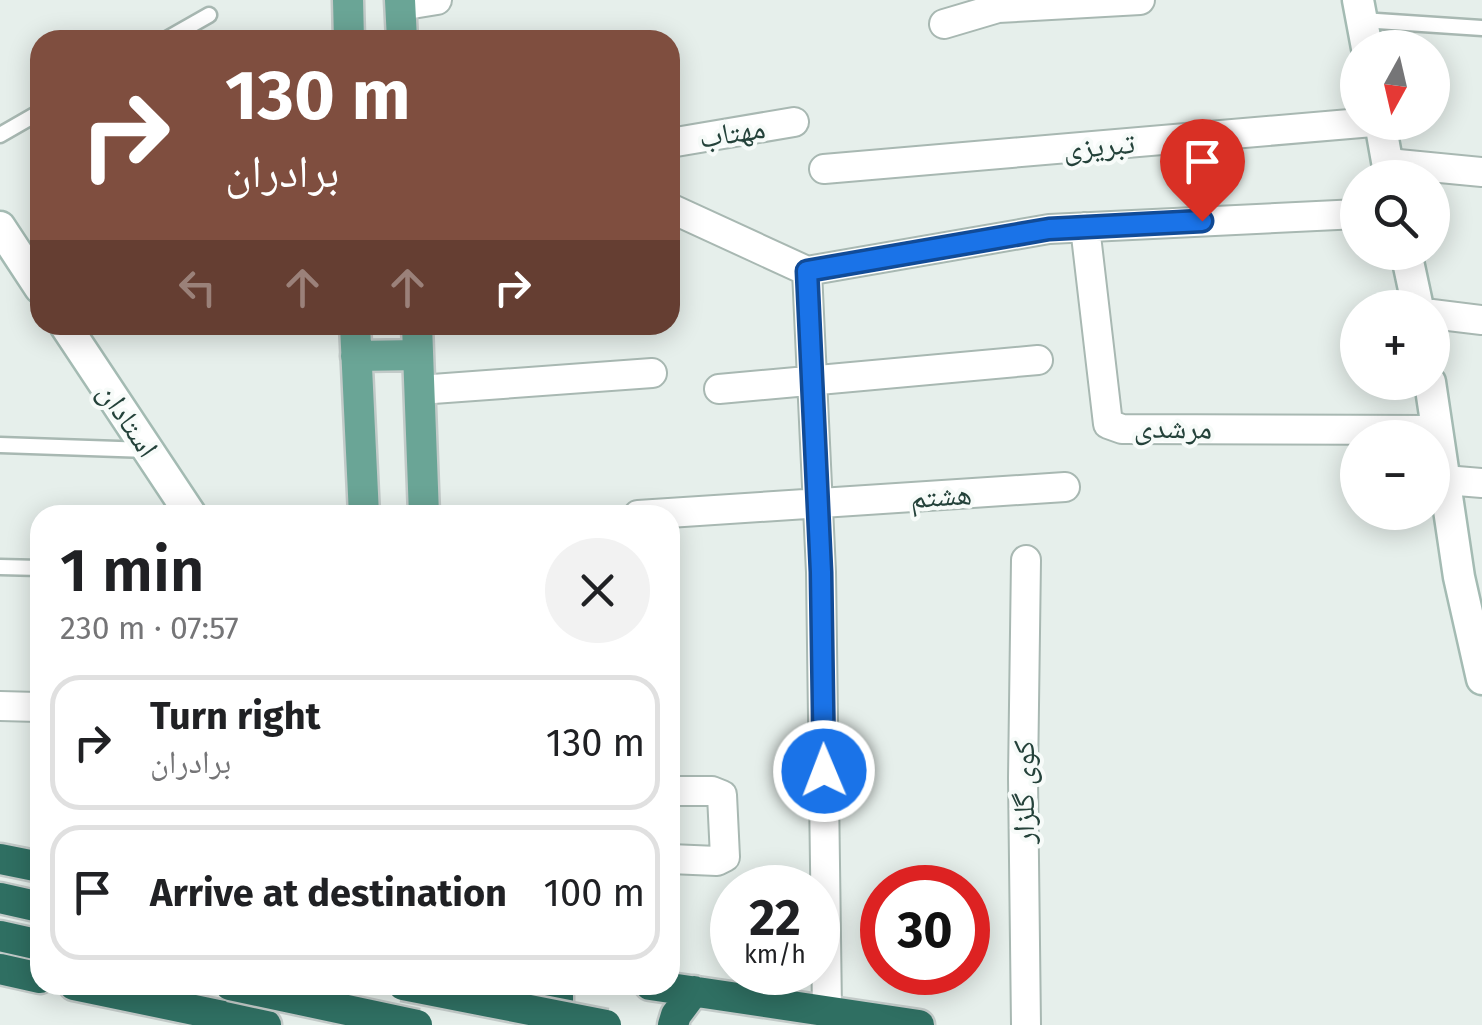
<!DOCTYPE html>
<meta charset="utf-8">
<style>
body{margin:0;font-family:"Fira Sans","Noto Naskh Arabic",sans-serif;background:#f2f2f2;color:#202124;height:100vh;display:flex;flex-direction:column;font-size:38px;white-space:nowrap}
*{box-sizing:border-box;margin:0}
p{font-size:32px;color:#757577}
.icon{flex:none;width:55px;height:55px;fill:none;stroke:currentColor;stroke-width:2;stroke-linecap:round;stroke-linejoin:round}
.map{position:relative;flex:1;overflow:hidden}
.panel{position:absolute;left:30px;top:505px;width:650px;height:490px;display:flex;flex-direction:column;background:#fff;border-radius:30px;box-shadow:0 5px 25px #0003}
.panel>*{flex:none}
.banner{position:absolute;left:30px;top:30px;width:650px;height:305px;border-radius:30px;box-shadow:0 5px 25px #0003;background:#7f4e3f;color:#fff;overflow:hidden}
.needle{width:65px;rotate:188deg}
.buttons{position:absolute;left:1340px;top:30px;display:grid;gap:20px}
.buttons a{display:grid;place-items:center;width:110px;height:110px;border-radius:50%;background:#fff;box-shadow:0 5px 25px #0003;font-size:50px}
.speed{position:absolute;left:710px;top:865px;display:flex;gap:20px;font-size:50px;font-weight:700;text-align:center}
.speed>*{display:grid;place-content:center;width:130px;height:130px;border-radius:50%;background:#fff;box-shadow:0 5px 25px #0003;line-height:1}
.speed small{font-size:25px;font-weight:400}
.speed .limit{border:15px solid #d22;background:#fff;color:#111}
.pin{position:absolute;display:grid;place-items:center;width:85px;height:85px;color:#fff;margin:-102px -42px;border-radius:50% 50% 50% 0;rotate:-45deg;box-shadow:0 0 10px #0007}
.pin .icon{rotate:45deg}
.me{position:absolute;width:110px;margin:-55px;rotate:359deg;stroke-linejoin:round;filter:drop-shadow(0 0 8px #0008)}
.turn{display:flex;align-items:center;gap:35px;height:210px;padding:0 30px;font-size:45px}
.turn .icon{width:130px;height:130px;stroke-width:2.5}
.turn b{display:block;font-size:70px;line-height:85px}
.lanes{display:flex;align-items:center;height:95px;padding:0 30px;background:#0003;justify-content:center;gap:50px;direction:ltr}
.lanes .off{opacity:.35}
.round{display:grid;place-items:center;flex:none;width:105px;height:105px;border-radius:52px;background:#f2f2f2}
.overview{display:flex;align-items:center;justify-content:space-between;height:170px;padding:0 30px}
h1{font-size:60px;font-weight:600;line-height:75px}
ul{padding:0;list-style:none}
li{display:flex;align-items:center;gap:30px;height:135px;margin:0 20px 15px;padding:0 10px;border:5px solid #e0e0e0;border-radius:30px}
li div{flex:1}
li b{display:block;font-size:38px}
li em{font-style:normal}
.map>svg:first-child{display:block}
</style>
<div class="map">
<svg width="1482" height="1025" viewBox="0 0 1482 1025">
<rect width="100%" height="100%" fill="#e6efeb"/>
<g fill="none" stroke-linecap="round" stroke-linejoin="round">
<g stroke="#a8b8b2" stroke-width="19">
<path id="lane" d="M1362 20 1482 28
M165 40 209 15
M0 135 40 112
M0 445 148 450
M0 567 40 568"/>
</g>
<g stroke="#a8b8b2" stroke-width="32">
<path id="street" d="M400 6 437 0
M944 24 998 8 1140 0
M670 143 794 122
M1388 163 1482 172
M824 169 1373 122
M670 208 807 271
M1085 227 1108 424 1122 429 1437 430
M807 271 821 572 827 1010
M807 271 1049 229 1358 214
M1432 314 1482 320
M719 389 1038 360
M419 390 652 373
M1445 480 1482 483
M638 515 1065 487
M1026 560 1023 778 1026 1025
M0 706 38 707
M670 791H712L722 795 725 857 717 861 670 859"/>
</g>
<g stroke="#a4bbb3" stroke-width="35">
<path id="secondary" d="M1358 0 1367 48
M1380 122 1390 178
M0 227 40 288
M1406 252 1418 308
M65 325 191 515
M1430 382 1459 577 1482 679"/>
</g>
<g stroke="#c2cac8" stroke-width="35">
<path id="primary" d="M348 0 349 40
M400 0 402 40
M355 325 364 515
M417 325 424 515
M356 356 418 355"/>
</g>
<g stroke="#c2cac8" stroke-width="35">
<path id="highway" d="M0 859 40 867
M0 898 40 907
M0 936 40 945
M0 969 40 978
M74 985 266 1025
M554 985 558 996V1025
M650 985 919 1025
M673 1025 676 1015 694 991"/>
</g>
<use href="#lane" stroke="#fff" stroke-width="14"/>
<use href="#street" stroke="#fff" stroke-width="28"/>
<use href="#secondary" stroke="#fff" stroke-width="30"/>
<use href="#primary" stroke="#6aa596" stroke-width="30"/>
<use href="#highway" stroke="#2f6f62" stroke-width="30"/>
<g stroke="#c2cac8" stroke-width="35" stroke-linecap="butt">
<path id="highway-bridge" d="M230 985 417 1025
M403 985 606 1025"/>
</g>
<use href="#highway-bridge" stroke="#2f6f62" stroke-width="30"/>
</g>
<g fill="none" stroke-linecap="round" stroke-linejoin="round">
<g stroke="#114b97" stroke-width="25">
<path id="route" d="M824 771 821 572 807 271 1049 229 1202 221"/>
</g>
<use href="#route" stroke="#1a73e8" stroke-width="18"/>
</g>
<g text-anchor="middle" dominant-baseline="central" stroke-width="8" stroke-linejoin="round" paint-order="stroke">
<g font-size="30" fill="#24423a" stroke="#f7fbf9">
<text transform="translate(732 133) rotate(-9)">مهتاب</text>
<text transform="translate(1099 146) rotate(-5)">تبریزی</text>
<text transform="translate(128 420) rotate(56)">استادان</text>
<text transform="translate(1173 428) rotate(1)">مرشدی</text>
<text transform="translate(941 496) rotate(-4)">هشتم</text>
<text transform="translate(1024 792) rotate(-90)">کوی گلزار</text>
</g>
</g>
</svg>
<div class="buttons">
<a><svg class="needle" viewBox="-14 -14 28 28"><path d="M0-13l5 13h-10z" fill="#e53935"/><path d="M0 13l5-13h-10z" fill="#757577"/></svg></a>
<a><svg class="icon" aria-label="search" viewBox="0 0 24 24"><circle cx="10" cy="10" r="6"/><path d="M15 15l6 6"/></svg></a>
<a>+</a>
<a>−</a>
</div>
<div class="speed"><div>22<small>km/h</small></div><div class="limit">30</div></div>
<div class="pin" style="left:1202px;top:221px;background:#d93025"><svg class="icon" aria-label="arrive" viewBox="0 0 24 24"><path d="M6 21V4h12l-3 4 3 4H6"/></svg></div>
<svg class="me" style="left:824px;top:771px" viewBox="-20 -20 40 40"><circle r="17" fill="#1a73e8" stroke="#fff" stroke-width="3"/><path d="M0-11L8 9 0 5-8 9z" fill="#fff"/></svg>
<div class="banner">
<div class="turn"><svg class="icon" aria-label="right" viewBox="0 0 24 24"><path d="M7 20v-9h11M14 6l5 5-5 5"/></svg><div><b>130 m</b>برادران</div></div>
<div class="lanes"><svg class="icon off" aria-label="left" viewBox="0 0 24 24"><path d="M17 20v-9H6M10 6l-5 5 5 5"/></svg><svg class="icon off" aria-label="ahead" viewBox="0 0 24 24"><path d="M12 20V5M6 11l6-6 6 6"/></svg><svg class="icon off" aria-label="ahead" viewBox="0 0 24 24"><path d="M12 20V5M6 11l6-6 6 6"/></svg><svg class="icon" aria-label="right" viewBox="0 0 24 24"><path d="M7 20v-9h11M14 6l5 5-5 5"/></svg></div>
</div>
<section class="panel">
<div class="overview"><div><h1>1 min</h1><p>230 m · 07:57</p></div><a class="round"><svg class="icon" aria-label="close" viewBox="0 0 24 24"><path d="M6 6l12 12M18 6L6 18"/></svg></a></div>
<ul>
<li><svg class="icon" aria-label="right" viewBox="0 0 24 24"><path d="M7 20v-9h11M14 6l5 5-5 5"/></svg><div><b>Turn right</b><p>برادران</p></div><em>130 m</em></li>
<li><svg class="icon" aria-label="arrive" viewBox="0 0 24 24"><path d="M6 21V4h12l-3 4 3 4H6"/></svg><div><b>Arrive at destination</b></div><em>100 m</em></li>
</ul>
</section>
</div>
